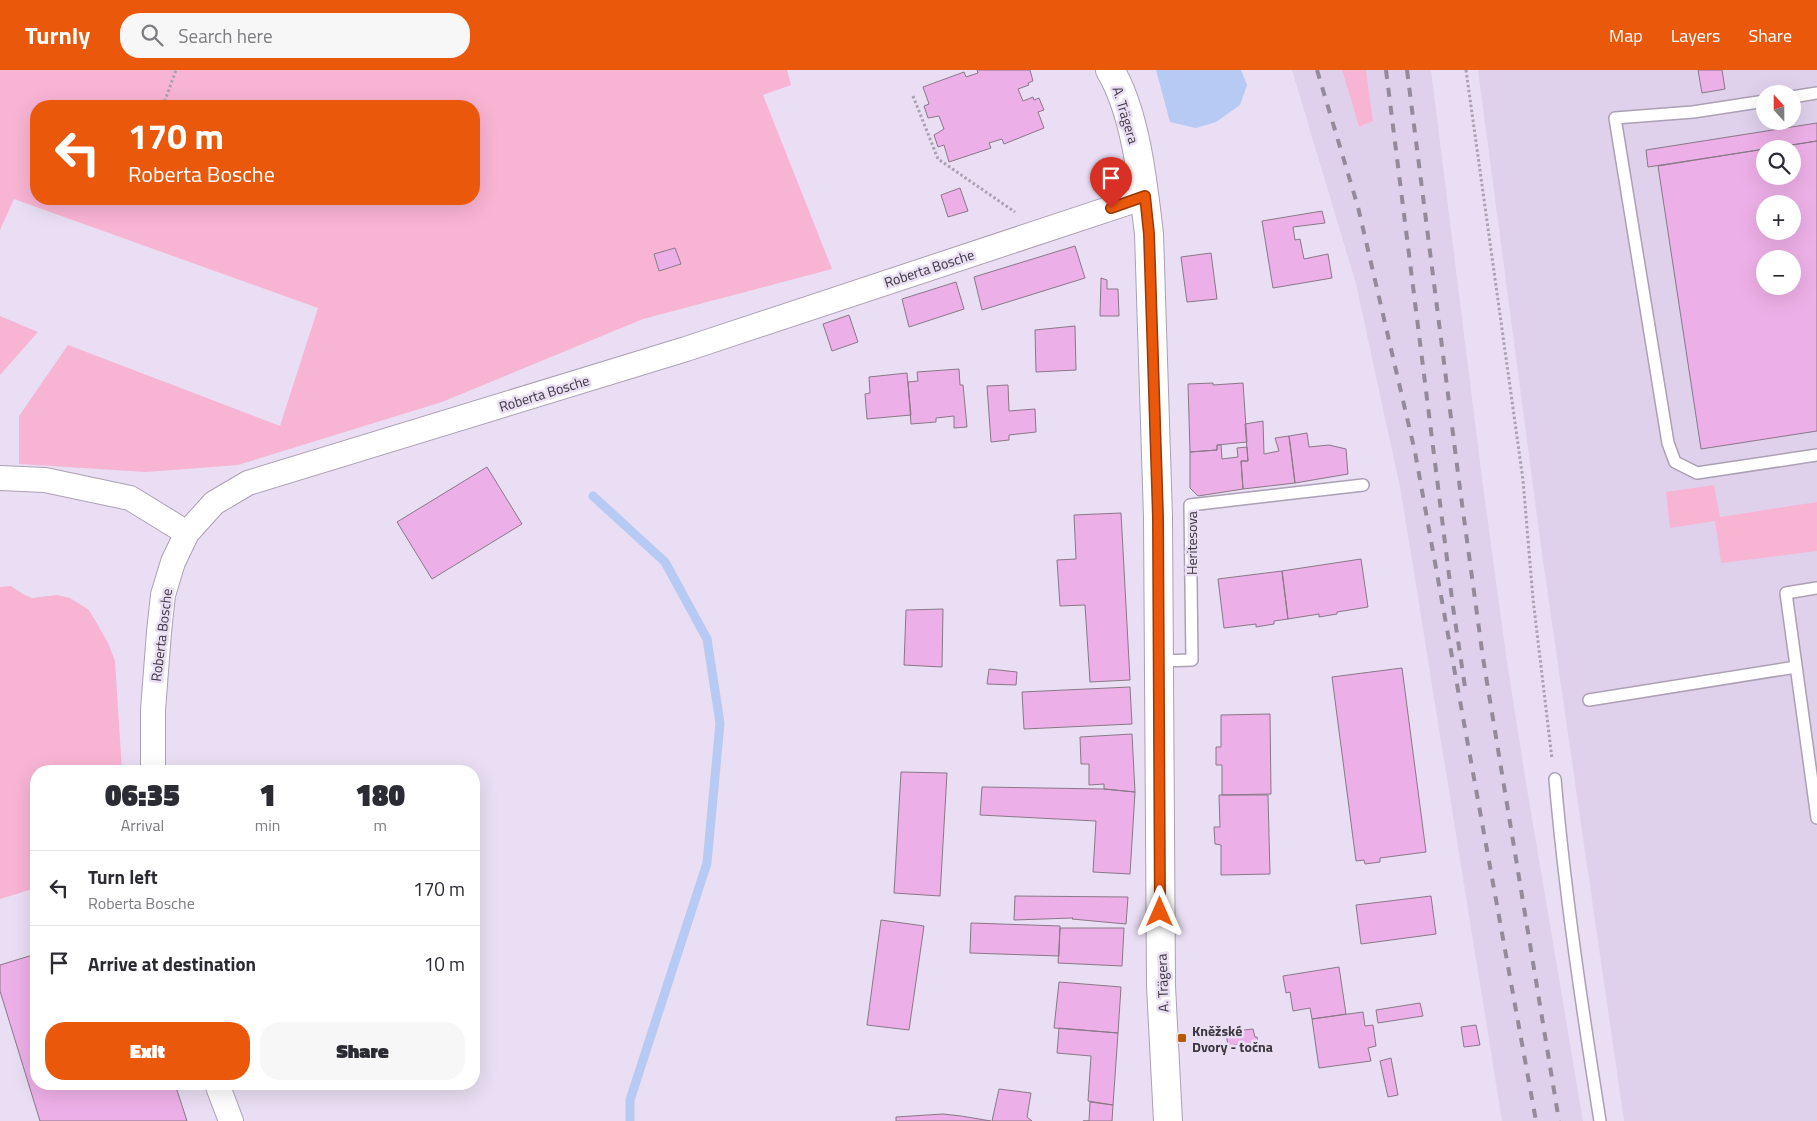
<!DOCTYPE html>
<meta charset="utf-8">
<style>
body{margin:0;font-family:"Titillium Web",sans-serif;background:#f7f7f7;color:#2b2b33;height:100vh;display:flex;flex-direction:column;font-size:19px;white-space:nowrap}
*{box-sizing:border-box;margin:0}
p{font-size:16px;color:#7c7c81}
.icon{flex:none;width:28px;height:28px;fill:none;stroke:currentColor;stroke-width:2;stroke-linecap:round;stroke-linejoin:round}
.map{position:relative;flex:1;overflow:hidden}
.side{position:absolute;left:30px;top:695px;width:450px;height:325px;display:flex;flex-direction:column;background:#fff;border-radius:20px;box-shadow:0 5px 20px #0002}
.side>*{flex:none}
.hud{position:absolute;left:30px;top:30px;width:450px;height:105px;border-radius:20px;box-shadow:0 5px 20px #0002;background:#ea580c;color:#fff;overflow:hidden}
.needle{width:32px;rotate:339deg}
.controls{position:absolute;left:1756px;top:15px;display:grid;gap:10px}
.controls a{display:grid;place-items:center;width:45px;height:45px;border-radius:50%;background:#fff;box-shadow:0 5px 20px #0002;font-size:25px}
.pin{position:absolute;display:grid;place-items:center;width:42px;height:42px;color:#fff;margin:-51px -21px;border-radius:50% 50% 50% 0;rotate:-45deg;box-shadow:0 0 5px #0007}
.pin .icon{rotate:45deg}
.me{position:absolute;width:55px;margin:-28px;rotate:0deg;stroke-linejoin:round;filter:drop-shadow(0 0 4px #0008)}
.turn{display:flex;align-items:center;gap:18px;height:105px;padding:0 15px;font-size:22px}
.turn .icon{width:65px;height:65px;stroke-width:2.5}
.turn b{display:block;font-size:35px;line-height:42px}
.eta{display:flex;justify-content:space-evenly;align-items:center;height:85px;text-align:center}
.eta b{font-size:30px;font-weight:800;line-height:35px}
.button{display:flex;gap:10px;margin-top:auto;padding:10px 15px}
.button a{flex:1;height:58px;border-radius:20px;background:#ea580c;color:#fff;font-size:20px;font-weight:800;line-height:58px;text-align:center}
.button a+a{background:#f7f7f7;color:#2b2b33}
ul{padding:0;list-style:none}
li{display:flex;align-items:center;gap:15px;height:75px;padding:0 15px;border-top:1px solid #e1e1e2}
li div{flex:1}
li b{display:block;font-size:19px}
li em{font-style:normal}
header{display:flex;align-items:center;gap:30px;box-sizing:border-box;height:70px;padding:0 25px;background:#ea580c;color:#fff}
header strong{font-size:24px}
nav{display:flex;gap:28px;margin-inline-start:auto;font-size:18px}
.search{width:350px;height:45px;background:#f7f7f7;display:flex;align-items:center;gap:12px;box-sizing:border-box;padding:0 18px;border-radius:20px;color:#7c7c81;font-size:19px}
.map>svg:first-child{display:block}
</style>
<header>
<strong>Turnly</strong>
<div class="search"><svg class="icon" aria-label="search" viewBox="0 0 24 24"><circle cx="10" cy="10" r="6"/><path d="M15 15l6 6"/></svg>Search here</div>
<nav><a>Map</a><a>Layers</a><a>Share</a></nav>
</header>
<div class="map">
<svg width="1817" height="1051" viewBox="0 0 1817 1051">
<rect width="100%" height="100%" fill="#e9def3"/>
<path fill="#dfd1ec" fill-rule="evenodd" d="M1292 0H1342L1359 57 1373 51 1366 0H1431L1483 416 1506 585 1526 713 1583 1051H1502L1401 422 1356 214Z
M1478 0H1817V1051H1624L1542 484ZM1765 24H1792V51H1765ZM1765 79H1792V106H1765ZM1765 134H1792V161H1765ZM1765 189H1792V216H1765Z"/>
<path fill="#f8b4d3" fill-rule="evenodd" d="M0 0H787L791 15 763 25 832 199 643 249 442 332 238 395 146 402 19 394V346L68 275 280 356 318 238 14 129 0 160ZM36 36H474V129H36ZM675 178 680 195 659 201 654 185Z
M1342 0H1366L1373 51 1359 57Z
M0 246 38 262 0 305Z
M1714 415 1720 447 1817 432V481L1721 493 1715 451 1670 458 1666 422Z
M11 516 23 524 32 528 57 525 70 528 89 540 99 557 108 573 115 591 122 701H36V818L0 829V517Z"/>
<path fill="#b7caf3" d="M1156 0H1241L1247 15 1240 35 1216 52 1196 58 1170 52Z"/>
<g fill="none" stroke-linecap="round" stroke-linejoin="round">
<path stroke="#b7caf3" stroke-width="9" d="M593 426 665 492 707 569 720 653 707 793 630 1030V1051"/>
</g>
<path fill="#edafe7" stroke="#897887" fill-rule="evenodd" d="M977 0H1030L1033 11 1028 13 1029 15 1018 19 1023 31 1033 27 1034 30 1039 28 1044 40 1038 42 1044 58 1004 74 1002 69 989 73 991 78 949 92 944 75 938 77 934 65 944 59 939 46 928 48 924 36 929 34 923 17 964 2 966 7 978 3Z
M1698 0H1722L1725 19 1702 23Z
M1817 53V71L1648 97 1646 80Z
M1817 71V361L1701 379 1658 96 1765 79V106H1792V79H1767ZM1765 134H1792V161H1765ZM1765 189H1792V216H1765Z
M960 118 968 141 948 147 941 125Z
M1322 141 1325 153 1293 157 1295 170 1300 169 1304 189 1328 184 1332 208 1273 218 1262 151Z
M1075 176 1085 208 982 240 974 207Z
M675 178 681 194 659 201 654 184Z
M1211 183 1217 229 1187 232 1181 187Z
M1101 208 1107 210V219H1118L1119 246H1100Z
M956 212 964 239 909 257 902 229Z
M849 245 858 272 832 281 823 254Z
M1075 256 1076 300 1036 302 1035 260Z
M959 299 960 315H963L967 357 954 358V346L936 348V352L911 354 908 312 918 311 917 302Z
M907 303 911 345 867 349 865 324 870 323 869 307Z
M1213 313V315L1243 313 1247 372 1217 375V380L1190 382 1188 314Z
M1008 315 1009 341 1035 339 1036 362 1009 365V370L991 372 987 316Z
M1263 351 1264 384 1279 381 1275 368 1289 366 1295 413 1243 419 1241 391H1248L1245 354Z
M1307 363 1309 377 1329 375 1346 379 1348 404 1295 413 1289 366Z
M1217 375H1221L1222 389 1238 387 1237 378 1247 377 1248 391H1241L1243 419 1198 426 1190 418V382L1217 380Z
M487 397 522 454 432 509 397 452Z
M1121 443 1130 610 1090 612 1085 535 1060 536 1057 490 1076 489 1074 445Z
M1361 489 1368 537 1337 542V544L1319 547V544L1288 549 1282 501Z
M1282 501 1288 549 1274 551V554L1256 557V554L1224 558 1218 509Z
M943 539 942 597 904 595 906 540Z
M1402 598 1426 782 1380 788V792L1365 794 1364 790 1356 791 1332 607Z
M989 599 1017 602 1016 615 987 614Z
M1130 617 1132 654 1024 659 1022 622Z
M1270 644 1271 724 1222 725V695H1216V677H1221V645Z
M1132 664 1135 722 1104 719V714L1089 715V694H1081L1080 667Z
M901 702 947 703 940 826 894 823Z
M982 717 1104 719 1135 722 1130 804 1093 802 1096 751 980 745Z
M1219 725H1268L1270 804 1221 805V775L1215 774 1214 757H1220Z
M1015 826 1128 827 1126 854 1072 849 1073 848 1014 850Z
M1431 826 1436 864 1361 874 1356 835Z
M881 850 924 856 909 960 867 955Z
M971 853 1060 856 1059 886 970 883Z
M1060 858H1124L1122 896 1058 893Z
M36 884V1014H175L187 1051H40L0 921V895Z
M1339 897 1346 944 1312 949 1310 938 1293 941 1290 922 1286 923 1283 906Z
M1059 912 1121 917 1118 963 1054 958Z
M1420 933 1423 946 1378 953 1376 940Z
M1363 942 1365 956 1373 955 1376 976 1368 978 1371 991 1319 998 1312 949Z
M1476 955 1480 975 1464 977 1461 957Z
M1059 958 1118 963 1113 1035 1088 1031 1091 986 1057 983Z
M1253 959 1255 967H1257L1258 972 1228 976 1226 962Z
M1391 988 1398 1025 1388 1027 1380 991Z
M999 1019 1031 1023 1027 1047 1032 1051H992Z
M1090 1032 1113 1035 1112 1051H1083H1089Z
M943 1044 961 1046 991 1051H896V1047Z"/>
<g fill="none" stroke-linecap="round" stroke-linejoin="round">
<g stroke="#aba0b4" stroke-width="14">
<path id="service" d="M1792 27 1817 23
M1765 31 1693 42 1615 48 1668 373 1675 392 1697 403 1817 385
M1817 518 1786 523 1817 748
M1159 591 1192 590 1190 435 1363 415
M1589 630 1796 597
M1555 709C1565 824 1582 937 1600 1051"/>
</g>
<g stroke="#aba0b4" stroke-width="26">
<path id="minor" d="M0 408 45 410 130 428 187 463
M153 701V640L159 562 163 525 173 492 187 463 214 433 248 413 686 279 1145 127
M217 1014 231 1051"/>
</g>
<g stroke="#aba0b4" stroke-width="30">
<path id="tertiary" d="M1110 0C1136 43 1143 114 1149 164L1158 447 1161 916 1168 1051"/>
</g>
<path stroke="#a9a1b1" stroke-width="3" stroke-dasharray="2.5 2.5" stroke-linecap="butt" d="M1466 0 1523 410 1533 529 1552 689
M913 26 938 89 1015 142
M163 36 176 0"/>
<use href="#service" stroke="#fff" stroke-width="11"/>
<use href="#minor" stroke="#fff" stroke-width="24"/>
<use href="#tertiary" stroke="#fff" stroke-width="28"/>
<path stroke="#938b9a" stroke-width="4" stroke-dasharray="9 9" stroke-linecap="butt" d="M1317 0 1358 137 1415 382 1536 1051
M1386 0 1453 537 1465 617
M1407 0 1460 419 1483 588 1559 1051"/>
</g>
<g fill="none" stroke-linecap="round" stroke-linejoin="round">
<g stroke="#983908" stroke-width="12">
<path id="route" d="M1111 138 1145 126 1149 164 1158 447 1160 842"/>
</g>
<use href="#route" stroke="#ea580c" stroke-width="9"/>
</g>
<rect fill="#b65b00" stroke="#e9def3" stroke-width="2" x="1177" y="963" width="10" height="10" rx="2.5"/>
<g text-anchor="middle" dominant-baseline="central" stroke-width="5" stroke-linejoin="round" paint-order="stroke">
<g font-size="14" fill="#3b373f" stroke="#e9def3">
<text transform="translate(1126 45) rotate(73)">A. Trägera</text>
<text transform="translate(929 198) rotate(-18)">Roberta Bosche</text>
<text transform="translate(544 323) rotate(-17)">Roberta Bosche</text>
<text transform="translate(1191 473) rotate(-90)">Heritesova</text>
<text transform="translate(161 565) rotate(-83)">Roberta Bosche</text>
<text transform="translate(1162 913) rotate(-92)">A. Trägera</text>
</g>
<g font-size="14" font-weight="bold" fill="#3b373f" stroke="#e9def3" text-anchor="start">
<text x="1192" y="960">Kněžské<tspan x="1192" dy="16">Dvory - točna</tspan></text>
</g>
</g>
</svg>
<div class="controls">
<a><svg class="needle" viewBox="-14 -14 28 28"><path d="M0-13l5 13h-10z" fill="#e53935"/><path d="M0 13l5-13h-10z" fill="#7c7c81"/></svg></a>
<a><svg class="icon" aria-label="search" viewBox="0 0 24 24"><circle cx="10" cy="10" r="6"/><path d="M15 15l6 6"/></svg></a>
<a>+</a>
<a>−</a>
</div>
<div class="pin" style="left:1111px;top:138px;background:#d93025"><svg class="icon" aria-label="arrive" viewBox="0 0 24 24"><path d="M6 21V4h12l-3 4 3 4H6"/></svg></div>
<svg class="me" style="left:1160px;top:842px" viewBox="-20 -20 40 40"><path d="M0-17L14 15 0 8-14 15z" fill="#ea580c" stroke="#fff" stroke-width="4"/></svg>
<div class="hud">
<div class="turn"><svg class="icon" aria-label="left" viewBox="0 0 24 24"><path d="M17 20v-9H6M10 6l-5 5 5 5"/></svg><div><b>170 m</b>Roberta Bosche</div></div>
</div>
<section class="side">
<div class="eta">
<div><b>06:35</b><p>Arrival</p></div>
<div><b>1</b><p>min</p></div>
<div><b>180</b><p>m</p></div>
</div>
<ul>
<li><svg class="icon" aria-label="left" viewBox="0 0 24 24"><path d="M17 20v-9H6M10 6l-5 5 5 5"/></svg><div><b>Turn left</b><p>Roberta Bosche</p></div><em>170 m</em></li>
<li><svg class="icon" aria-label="arrive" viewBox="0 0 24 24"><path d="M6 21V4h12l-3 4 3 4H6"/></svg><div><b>Arrive at destination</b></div><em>10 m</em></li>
</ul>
<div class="button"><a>Exit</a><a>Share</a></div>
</section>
</div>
